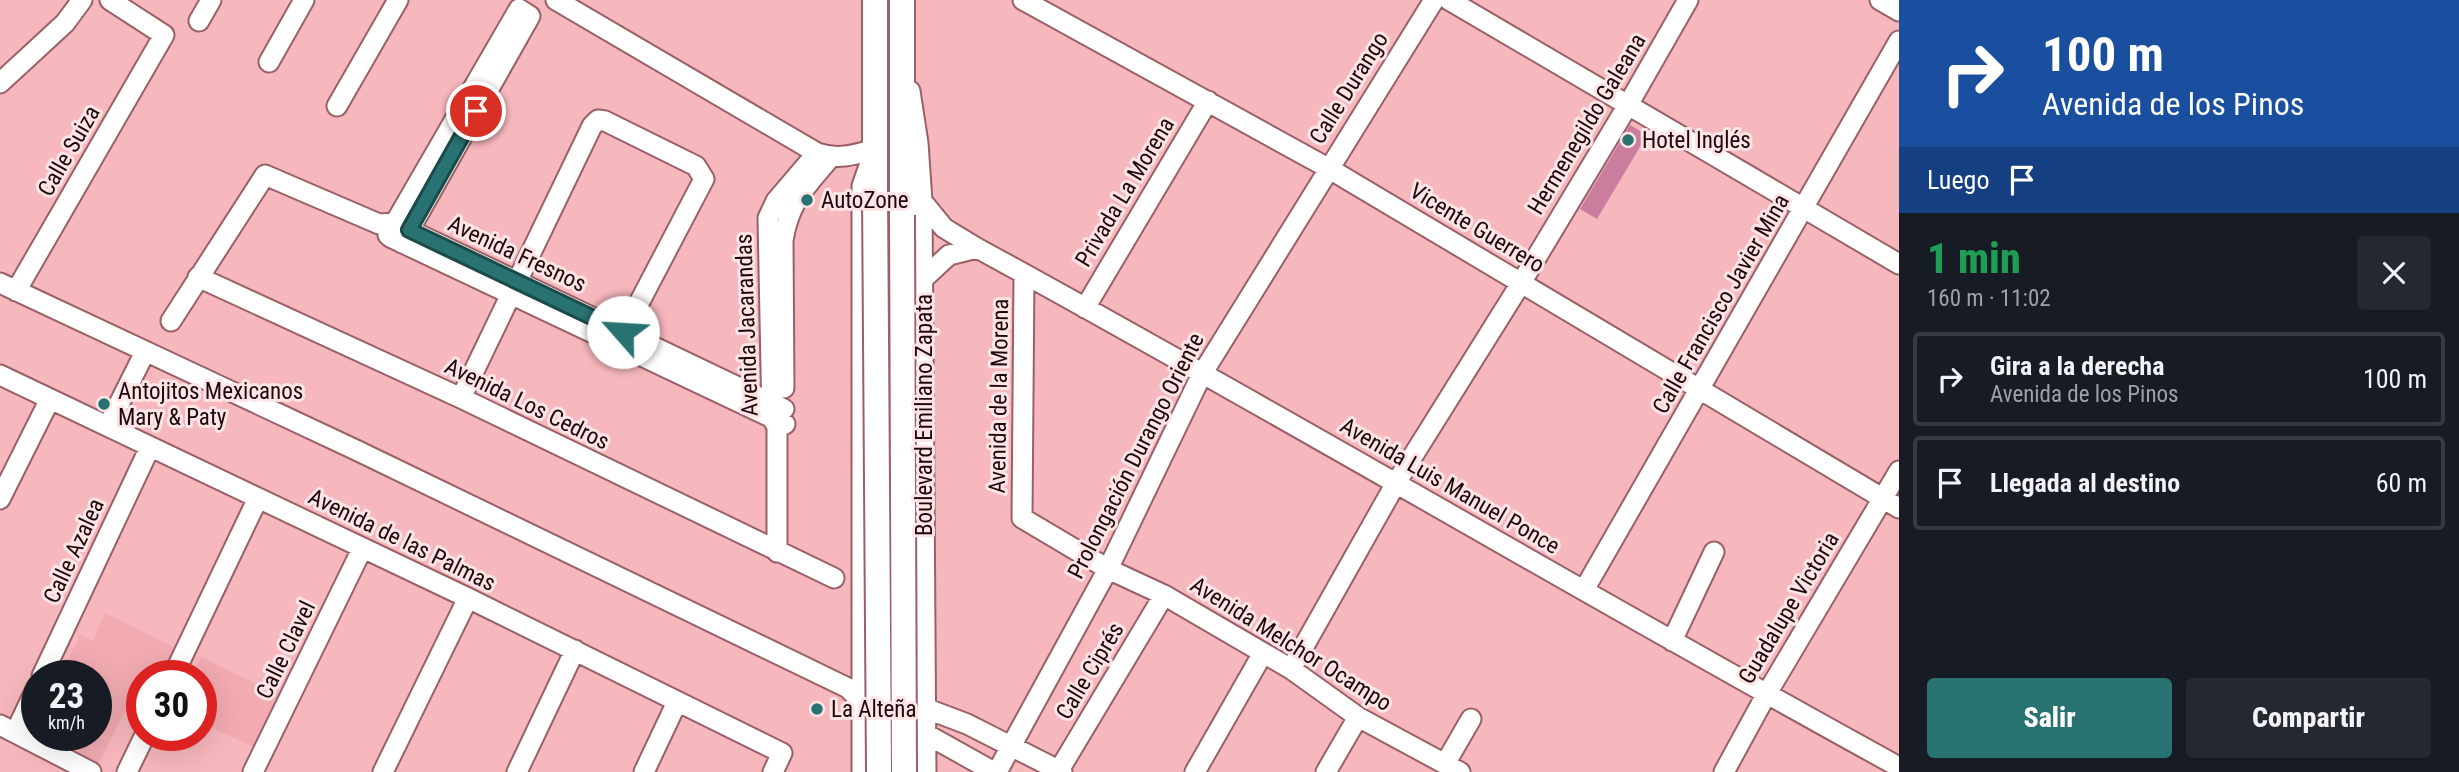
<!DOCTYPE html>
<html lang="es">
<meta charset="utf-8">
<style>
body{margin:0;font-family:"Roboto Condensed",sans-serif;background:#242831;color:#f1f3f6;height:100vh;display:flex;flex-direction:column;font-size:26px;white-space:nowrap}
*{box-sizing:border-box;margin:0}
p{font-size:23px;color:#9ea1a6}
.icon{flex:none;width:38px;height:38px;fill:none;stroke:currentColor;stroke-width:2;stroke-linecap:round;stroke-linejoin:round}
.map{position:relative;flex:1;overflow:hidden}
.panel{display:flex;flex-direction:column;background:#171b24;width:560px}
.panel>*{flex:none}
.banner{background:#1a4fa0;color:#fff;overflow:hidden}
.speed{position:absolute;left:21px;top:660px;display:flex;gap:14px;font-size:35px;font-weight:700;text-align:center}
.speed>*{display:grid;place-content:center;width:91px;height:91px;border-radius:50%;background:#171b24;box-shadow:0 7px 28px #0002;line-height:1}
.speed small{font-size:18px;font-weight:400}
.speed .limit{border:10px solid #d22;background:#fff;color:#111}
.pin{position:absolute;display:grid;place-items:center;width:60px;height:60px;color:#fff;margin:-30px;border:4px solid #fff;border-radius:50%;box-shadow:0 2px 7px #0007}
.me{position:absolute;width:77px;margin:-38px;rotate:296deg;stroke-linejoin:round;filter:drop-shadow(0 0 5px #0008)}
.turn{display:flex;align-items:center;gap:24px;height:147px;padding:0 28px;font-size:32px}
.turn .icon{width:91px;height:91px;stroke-width:2.5}
.turn b{display:block;font-size:49px;line-height:60px}
.then{display:flex;align-items:center;height:66px;padding:0 28px;background:#0003;gap:14px;font-size:26px}
.round{display:grid;place-items:center;flex:none;width:74px;height:74px;border-radius:7px;background:#242831}
.head{display:flex;align-items:center;justify-content:space-between;height:119px;padding:0 28px}
h1{font-size:42px;font-weight:800;line-height:52px;color:#1e9e55}
.button{display:flex;gap:14px;margin-top:auto;padding:14px 28px}
.button a{flex:1;height:80px;border-radius:7px;background:#287271;color:#fff;font-size:28px;font-weight:800;line-height:80px;text-align:center}
.button a+a{background:#242831;color:#f1f3f6}
ul{padding:0;list-style:none}
li{display:flex;align-items:center;gap:21px;height:94px;margin:0 14px 10px;padding:0 14px;border:4px solid #363941;border-radius:7px}
li div{flex:1}
li b{display:block;font-size:26px}
li em{font-style:normal}
main{display:flex;flex:1;min-height:0}
.map>svg:first-child{display:block}
</style>
<main>
<div class="map">
<svg width="1899" height="772" viewBox="0 0 1899 772">
<rect width="100%" height="100%" fill="#f7b8bd"/>
<path fill="#f1abb1" d="M105 613 180 650 168 675 142 676V689L138 687 98 764 41 735H96V676L61 675 80 635 93 641Z
M201 657 281 696 255 748 201 722V676H192Z"/>
<path fill="#ca7d9d" d="M1630 125 1647 135 1597 219 1580 209Z"/>
<g fill="none" stroke-linecap="round" stroke-linejoin="round">
<g stroke="#996166" stroke-width="23">
<path id="minor" d="M556 0 817 153C838 160 854 155 875 149
M1023 0 1328 168 1899 508
M1449 0 1899 264
M1880 0 1899 11
M199 21 211 0
M269 62 304 0
M0 83 65 23 82 0
M910 91 918 143 922 201 926 772
M337 106 398 0
M922 201 944 228 977 248C1287 417 1590 598 1899 767
M388 235 519 9 530 16 402 243
M390 237 785 424
M1024 274 1022 518 1108 569 1164 595 1291 669 1358 717 1460 772
M198 277 461 398 834 578
M923 279 949 255 977 248
M0 283 356 450 848 688 863 703 926 734 994 772
M16 291 164 35 110 0
M1085 308 1208 101
M171 321 265 175 379 224 395 223 784 409
M0 375 468 598 782 753
M784 388 783 240C790 200 805 188 830 158
M461 398 592 126 598 120 605 121 696 166 704 179 617 345
M108 426 145 352
M0 499 50 399
M777 552V427L772 418 768 218 776 201 817 153
M1584 590 1899 41
M1672 641 1714 552
M1291 669 1396 483 1521 283 1628 105 1688 0
M42 676 150 447
M173 676 258 498
M917 705 967 724 1062 772
M0 725 91 772
M15 733 37 687
M1445 764 1471 719
M127 772 145 735
M253 772 362 549
M383 772 468 598
M517 772 575 650
M644 772 677 702
M773 772 782 753
M862 772V186L871 160
M997 772 1108 569 1202 374 1434 0
M1058 772 1164 595
M1195 772 1263 653
M1326 772 1358 717
M1724 772 1766 695 1899 471"/>
</g>
<g stroke="#996166" stroke-width="28">
<path id="major" d="M875 0V193
M902 0V215"/>
</g>
<use href="#minor" stroke="#fff" stroke-width="19"/>
<use href="#major" stroke="#fff" stroke-width="24"/>
<g stroke="#996166" stroke-width="28" stroke-linecap="butt">
<path id="major-bridge" d="M875 193 879 772
M902 215 904 772"/>
</g>
<use href="#major-bridge" stroke="#fff" stroke-width="24"/>
</g>
<g fill="none" stroke-linecap="round" stroke-linejoin="round">
<g stroke="#1a4a49" stroke-width="18">
<path id="route" d="M476 111 409 230 623 332"/>
</g>
<use href="#route" stroke="#287271" stroke-width="12"/>
</g>
<g fill="#287271" stroke="#ffe4e6" stroke-width="2.5">
<circle cx="1628" cy="140" r="7"/>
<circle cx="807" cy="200" r="7"/>
<circle cx="104" cy="404" r="7"/>
<circle cx="817" cy="709" r="7"/>
</g>
<g text-anchor="middle" dominant-baseline="central" stroke-width="6" stroke-linejoin="round" paint-order="stroke">
<g font-size="23" fill="#1c070a" stroke="#ffe4e6">
<text transform="translate(1349 88) rotate(-58)">Calle Durango</text>
<text transform="translate(1587 124) rotate(-59)">Hermenegildo Galeana</text>
<text transform="translate(69 151) rotate(-60)">Calle Suiza</text>
<text transform="translate(1125 192) rotate(-59)">Privada La Morena</text>
<text transform="translate(1477 228) rotate(31)">Vicente Guerrero</text>
<text transform="translate(517 254) rotate(25)">Avenida Fresnos</text>
<text transform="translate(1721 304) rotate(-60)">Calle Francisco Javier Mina</text>
<text transform="translate(747 325) rotate(-92)">Avenida Jacarandas</text>
<text transform="translate(999 396) rotate(-89)">Avenida de la Morena</text>
<text transform="translate(527 404) rotate(26)">Avenida Los Cedros</text>
<text transform="translate(924 415) rotate(-90)">Boulevard Emiliano Zapata</text>
<text transform="translate(1136 456) rotate(-63)">Prolongación Durango Oriente</text>
<text transform="translate(1450 486) rotate(30)">Avenida Luis Manuel Ponce</text>
<text transform="translate(402 540) rotate(26)">Avenida de las Palmas</text>
<text transform="translate(74 551) rotate(-65)">Calle Azalea</text>
<text transform="translate(1789 608) rotate(-59)">Guadalupe Victoria</text>
<text transform="translate(1291 644) rotate(32)">Avenida Melchor Ocampo</text>
<text transform="translate(286 650) rotate(-64)">Calle Clavel</text>
<text transform="translate(1090 671) rotate(-59)">Calle Ciprés</text>
</g>
<g font-size="23" fill="#1c070a" stroke="#ffe4e6" text-anchor="start">
<text x="1642" y="140">Hotel Inglés</text>
<text x="821" y="200">AutoZone</text>
<text x="118" y="391">Antojitos Mexicanos<tspan x="118" dy="26">Mary &amp; Paty</tspan></text>
<text x="831" y="709">La Alteña</text>
</g>
</g>
</svg>
<div class="speed"><div>23<small>km/h</small></div><div class="limit">30</div></div>
<div class="pin" style="left:476px;top:111px;background:#d93025"><svg class="icon" aria-label="arrive" viewBox="0 0 24 24"><path d="M6 21V4h12l-3 4 3 4H6"/></svg></div>
<svg class="me" style="left:623px;top:332px" viewBox="-20 -20 40 40"><circle r="19" fill="#fff"/><path d="M0-13L10 11 0 6-10 11z" fill="#287271"/></svg>
</div>
<section class="panel">
<div class="banner">
<div class="turn"><svg class="icon" aria-label="right" viewBox="0 0 24 24"><path d="M7 20v-9h11M14 6l5 5-5 5"/></svg><div><b>100 m</b>Avenida de los Pinos</div></div>
<div class="then">Luego<svg class="icon" aria-label="arrive" viewBox="0 0 24 24"><path d="M6 21V4h12l-3 4 3 4H6"/></svg></div>
</div>
<div class="head"><div><h1>1 min</h1><p>160 m · 11:02</p></div><a class="round"><svg class="icon" aria-label="close" viewBox="0 0 24 24"><path d="M6 6l12 12M18 6L6 18"/></svg></a></div>
<ul>
<li><svg class="icon" aria-label="right" viewBox="0 0 24 24"><path d="M7 20v-9h11M14 6l5 5-5 5"/></svg><div><b>Gira a la derecha</b><p>Avenida de los Pinos</p></div><em>100 m</em></li>
<li><svg class="icon" aria-label="arrive" viewBox="0 0 24 24"><path d="M6 21V4h12l-3 4 3 4H6"/></svg><div><b>Llegada al destino</b></div><em>60 m</em></li>
</ul>
<div class="button"><a>Salir</a><a>Compartir</a></div>
</section>
</main>
